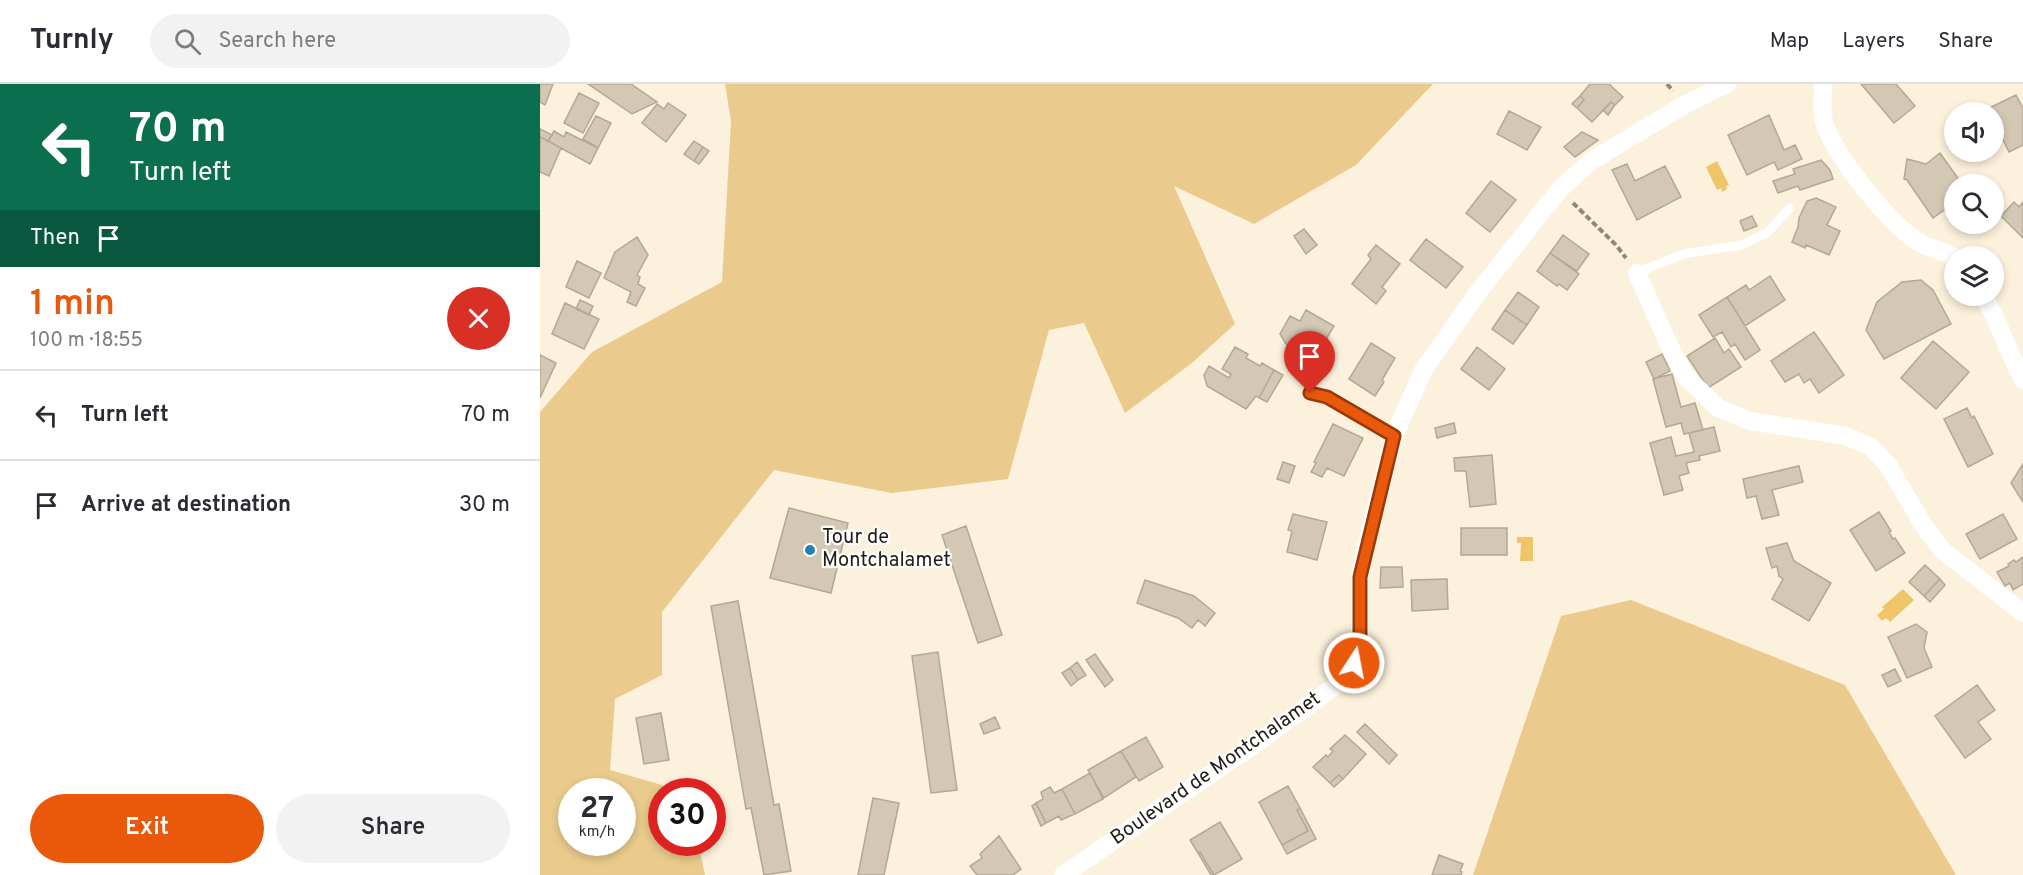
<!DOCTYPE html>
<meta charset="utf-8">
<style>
body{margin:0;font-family:Overpass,sans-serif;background:#f2f2f3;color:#2b2b33;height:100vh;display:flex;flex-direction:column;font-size:22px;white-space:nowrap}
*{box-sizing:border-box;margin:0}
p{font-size:20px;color:#7c7c81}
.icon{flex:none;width:33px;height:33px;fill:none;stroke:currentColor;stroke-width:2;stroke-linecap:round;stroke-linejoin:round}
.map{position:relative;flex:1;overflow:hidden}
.side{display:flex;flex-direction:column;background:#fff;width:540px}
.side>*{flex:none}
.hud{background:#0b6e4f;color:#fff;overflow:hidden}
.tools{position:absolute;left:1404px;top:18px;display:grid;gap:12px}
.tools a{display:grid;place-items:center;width:60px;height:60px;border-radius:50%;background:#fff;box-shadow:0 3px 9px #0003;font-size:30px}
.speed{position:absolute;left:18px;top:694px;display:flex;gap:12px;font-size:30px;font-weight:700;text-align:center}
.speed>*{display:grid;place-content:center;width:78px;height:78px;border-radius:50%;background:#fff;box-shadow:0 3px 9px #0003;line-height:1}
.speed small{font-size:15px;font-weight:400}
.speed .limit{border:9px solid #d22;background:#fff;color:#111}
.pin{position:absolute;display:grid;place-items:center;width:51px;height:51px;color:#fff;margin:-62px -26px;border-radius:50% 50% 50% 0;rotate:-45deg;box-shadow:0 0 6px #0007}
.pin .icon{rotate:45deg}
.me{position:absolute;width:66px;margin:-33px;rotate:11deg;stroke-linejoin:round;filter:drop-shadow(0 0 4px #0008)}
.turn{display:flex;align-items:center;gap:21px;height:126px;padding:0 30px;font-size:27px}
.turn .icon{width:78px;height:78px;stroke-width:2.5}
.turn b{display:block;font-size:42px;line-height:51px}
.then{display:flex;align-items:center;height:57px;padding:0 30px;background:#0003;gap:12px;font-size:22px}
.round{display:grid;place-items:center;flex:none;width:63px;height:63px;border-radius:32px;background:#f2f2f3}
.head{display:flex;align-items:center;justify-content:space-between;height:102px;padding:0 30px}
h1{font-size:36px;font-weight:600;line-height:45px;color:#ea580c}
.cta{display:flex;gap:12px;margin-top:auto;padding:12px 30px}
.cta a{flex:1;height:69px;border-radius:36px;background:#ea580c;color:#fff;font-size:24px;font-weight:600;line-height:69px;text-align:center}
.cta a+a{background:#f2f2f3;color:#2b2b33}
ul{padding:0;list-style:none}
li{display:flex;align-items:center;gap:18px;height:90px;padding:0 30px;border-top:2px solid #e1e1e2}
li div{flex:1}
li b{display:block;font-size:22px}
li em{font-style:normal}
header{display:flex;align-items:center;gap:36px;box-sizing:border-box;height:84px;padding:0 30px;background:#fff;border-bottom:2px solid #e1e1e2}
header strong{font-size:28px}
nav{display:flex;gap:33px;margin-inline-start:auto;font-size:21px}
.search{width:420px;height:54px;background:#f2f2f3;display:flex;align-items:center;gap:15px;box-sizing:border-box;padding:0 21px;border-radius:33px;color:#7c7c81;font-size:22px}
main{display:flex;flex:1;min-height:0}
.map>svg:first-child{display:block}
</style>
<header>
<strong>Turnly</strong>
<div class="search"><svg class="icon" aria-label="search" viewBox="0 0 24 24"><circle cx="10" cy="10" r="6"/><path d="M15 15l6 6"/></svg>Search here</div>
<nav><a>Map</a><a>Layers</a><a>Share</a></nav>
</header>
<main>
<section class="side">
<div class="hud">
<div class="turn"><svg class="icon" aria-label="left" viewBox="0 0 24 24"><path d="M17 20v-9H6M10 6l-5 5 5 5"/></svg><div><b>70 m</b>Turn left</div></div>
<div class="then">Then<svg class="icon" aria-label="arrive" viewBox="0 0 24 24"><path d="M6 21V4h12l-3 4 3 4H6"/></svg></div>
</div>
<div class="head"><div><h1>1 min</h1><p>100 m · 18:55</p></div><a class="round" style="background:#d93025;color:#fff"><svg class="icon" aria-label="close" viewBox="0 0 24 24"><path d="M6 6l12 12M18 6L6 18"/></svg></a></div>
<ul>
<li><svg class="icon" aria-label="left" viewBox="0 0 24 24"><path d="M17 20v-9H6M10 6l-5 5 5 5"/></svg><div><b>Turn left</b></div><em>70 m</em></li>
<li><svg class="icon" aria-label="arrive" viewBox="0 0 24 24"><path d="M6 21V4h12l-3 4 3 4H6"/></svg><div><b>Arrive at destination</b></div><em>30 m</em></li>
</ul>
<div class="cta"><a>Exit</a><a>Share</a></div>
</section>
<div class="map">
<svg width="1483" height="791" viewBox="0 0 1483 791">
<rect width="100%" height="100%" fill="#fcf1dc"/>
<path fill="#eacb8d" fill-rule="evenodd" d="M185 0H893L816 81 714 140 634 102 695 240 652 279 585 329 544 239 509 246 468 395 352 409 234 386 122 528V591L75 615 70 686 146 708H122V759H158L165 791H0V328L52 268 182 198 191 37ZM32 708H82V759H32Z
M1091 516 1305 601 1416 791H933L1021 532Z"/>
<path fill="#f0c569" d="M1177 77 1189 101 1186 102 1187 105 1182 108 1181 104 1177 106 1166 83Z
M977 453H993V477H980L981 459H977Z
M1363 505 1374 516 1350 538 1346 534 1342 537 1337 531 1344 525 1342 523Z"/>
<path fill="#d3c8b4" stroke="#b2a895" stroke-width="1.5" d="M0 0H13L5 21 0 18Z
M48 0H91L117 18 92 30Z
M1050 0H1069L1083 13 1075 21 1071 18 1052 38 1037 24 1044 16 1040 12Z
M1321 0H1356L1375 22 1354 39Z
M39 9 59 19 43 49 24 39Z
M1476 11 1483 24V61L1469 68 1454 37V28H1449L1447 25Z
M1040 12 1044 16 1037 24 1032 20Z
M1071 18 1075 21 1068 31 1063 26Z
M128 19 146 31 126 58 102 39 117 20 124 25Z
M969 27 1001 43 987 66 957 50Z
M1229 31 1244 66 1255 61 1262 75 1238 86 1234 78 1207 91 1188 51Z
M56 32 71 39 58 64 43 55Z
M0 45 12 51 8 57 0 53Z
M14 47 24 53 26 48 58 64 50 80 8 57Z
M1042 48 1058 56 1035 73 1024 63Z
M0 53 21 64 9 92 0 88Z
M154 57 163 63 154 77 144 70Z
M163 63 169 67 159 80 154 77Z
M1400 69 1422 100H1414V119L1393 134 1367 96 1364 95 1367 75 1386 80Z
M1281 76 1290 86 1293 95 1260 106 1258 102 1238 109 1233 97 1255 90 1253 85Z
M1087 80 1095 97 1125 82 1141 113 1097 136 1072 86Z
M951 97 976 116 950 148 926 129Z
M1276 114 1296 123 1287 141 1300 147 1289 171 1266 161 1265 164 1252 158 1258 143 1259 134 1267 117Z
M1474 118 1479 123 1483 118V154L1461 132Z
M1212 132 1217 142 1204 147 1200 137Z
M764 145 777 161 766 170 754 152Z
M1023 151 1049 170 1037 187 1010 169Z
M97 153 108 171 97 191 100 193 98 200 105 204 96 222 87 218 91 208 64 194 75 168Z
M886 155 923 183 906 204 870 176Z
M836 161 860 180 842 203 846 207 836 220 812 200 831 175 828 171Z
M1010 169 1039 190 1027 206 1019 200 1017 202 997 187Z
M37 177 61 189 49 214 26 203Z
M1230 192 1245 216 1205 242 1187 213 1206 201 1209 206Z
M1381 196 1393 206 1411 240 1344 275 1326 246 1337 218 1362 198Z
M978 208 999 223 987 241 965 226Z
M1187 213 1220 266 1205 276 1195 260 1191 263 1182 248 1173 253 1159 231Z
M40 216 53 222 49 231 36 225Z
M25 219 59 235 44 265 12 250Z
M766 226 794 242 773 277 746 260 740 250 750 232 760 237Z
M965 226 987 241 973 260 952 245Z
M1274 248 1304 291 1279 309 1270 295 1264 299 1259 290 1245 298 1231 277Z
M1175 254 1184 269 1189 265 1201 283 1168 304 1147 272Z
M1393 257 1429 288 1396 325 1361 294Z
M831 259 855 274 842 296 844 298 835 312 809 295Z
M695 263 708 270 706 274 720 282 722 279 734 286 719 314 716 312 706 325 667 302 664 291 669 282 689 294 691 290 682 285Z
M937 263 965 285 949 306 921 285Z
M1122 270 1130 287 1114 295 1106 278Z
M0 271 16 279 0 314Z
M734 286 743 291 727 318 719 314Z
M1132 290 1141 323 1155 319 1163 346 1144 350 1141 339 1126 343 1113 295Z
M1427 324 1432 334 1434 332 1453 370 1428 383 1404 335Z
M914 339 916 349 897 354 895 344Z
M793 340 823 354 804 392 787 384 782 393 771 388 776 379 774 378Z
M1174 343 1180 367 1159 372 1160 376 1146 379 1149 389 1139 392 1143 406 1124 411 1110 359 1131 353 1136 372 1154 368 1149 349Z
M952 371 956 420 930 423 926 387H915L914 374Z
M743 378 755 382 749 399 737 395Z
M1483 380V418L1471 399Z
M1259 382 1263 398 1232 406 1239 431 1222 435 1216 412 1207 414 1203 395Z
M249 424 308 439 291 509 230 494Z
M1339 428 1351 447 1349 448 1353 455 1355 454 1365 469 1336 487 1310 446Z
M753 430 787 438 777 476 747 468 752 447 748 446Z
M1463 430 1477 455 1440 475 1426 450Z
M426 442 462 551 438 559 402 451Z
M921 444H967V471H921Z
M1247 459 1254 477 1291 499 1269 537 1232 515 1243 495 1239 492 1237 482 1232 484 1226 464Z
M1483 473V500L1473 506 1470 499 1465 502 1457 488 1469 482 1468 480 1474 476 1476 478Z
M1385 481 1400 495 1384 512 1369 498Z
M841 483H862L863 503 840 504Z
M907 495 908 525 872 527 871 496Z
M1400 495 1405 501 1390 518 1384 512Z
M605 496 654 512 675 529 665 542 658 536 652 544 638 534 597 519Z
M198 517 234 721 239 720 251 787 224 791 211 724 206 725 171 522Z
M1376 540 1387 548 1384 564 1392 583 1367 594 1348 553Z
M398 568 417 706 391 709 372 572Z
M555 570 573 596 565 603 546 576Z
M537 578 546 591 538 596 530 584Z
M530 584 538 596 531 602 522 589Z
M1355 585 1361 597 1348 603 1342 591Z
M1437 601 1455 626 1438 638 1451 655 1425 674 1395 632Z
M121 629 129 676 104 680 96 634Z
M455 633 460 644 444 650 440 640Z
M825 640 857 671 849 680 817 648Z
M805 651 826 670 803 695 799 691 790 699 773 683 786 671 788 673 793 667 790 665Z
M606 653 623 683 599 697 581 667Z
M581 667 596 693 564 714 548 686Z
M550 689 563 715 535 730 522 705Z
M799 691 803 695 794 703 790 699Z
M748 702 760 724 757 726 768 747 742 761 719 718Z
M510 703 514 709 522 705 535 730 521 736 519 732 506 739 496 719 503 715 501 708Z
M333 714 359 719 344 791H318Z
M496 719 506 739 501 742 492 722Z
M760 724 776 755 747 770 742 761 768 747 757 726Z
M680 738 702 775 674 791 660 768 658 769 650 756Z
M459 752 481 785 473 791H437L430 782 442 774 440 770Z
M660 768 674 791H671L658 769Z
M899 771 923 780 920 787 922 788 921 791H892Z"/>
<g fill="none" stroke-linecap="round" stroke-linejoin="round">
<path stroke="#90887a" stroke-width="4" stroke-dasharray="6 3" stroke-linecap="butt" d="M1127 0 1133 7
M1033 119 1076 161 1086 174"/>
<path stroke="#fff" stroke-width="9" d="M1097 189 1143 170 1201 161 1227 149 1250 124
M770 309 787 313 854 352"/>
<path stroke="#fff" stroke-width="18" d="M1283 0C1283 13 1281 30 1285 41 1297 75 1350 141 1380 159 1391 165 1404 167 1414 173
M1097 189 1129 261 1145 292 1178 324 1210 337 1306 352 1331 363 1348 381 1384 442 1402 466 1483 529
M1443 212C1460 238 1468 269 1483 296
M523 791 721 656 809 592 820 566V493L826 463 854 352 884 285 939 207 1020 105 1051 77 1144 21 1187 0"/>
</g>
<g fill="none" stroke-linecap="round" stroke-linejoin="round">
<g stroke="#983908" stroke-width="15">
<path id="route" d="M770 309 787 313 854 352 820 493V566L814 579"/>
</g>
<use href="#route" stroke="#ea580c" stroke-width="10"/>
</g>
<circle fill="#2382ae" stroke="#fff" stroke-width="2" cx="270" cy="466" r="6"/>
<g text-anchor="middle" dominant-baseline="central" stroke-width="4.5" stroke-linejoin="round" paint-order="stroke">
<g font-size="20" fill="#201c15" stroke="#fff" text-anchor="start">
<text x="282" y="454">Tour de<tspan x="282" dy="23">Montchalamet</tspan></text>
</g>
<g font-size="20" fill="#201c15" stroke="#fff">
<text transform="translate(676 685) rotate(-35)">Boulevard de Montchalamet</text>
</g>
</g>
</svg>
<div class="tools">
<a><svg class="icon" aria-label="sound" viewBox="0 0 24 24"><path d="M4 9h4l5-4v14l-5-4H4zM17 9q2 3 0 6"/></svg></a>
<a><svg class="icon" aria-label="search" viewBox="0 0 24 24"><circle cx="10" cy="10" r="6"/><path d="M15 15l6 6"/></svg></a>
<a><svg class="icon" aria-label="layers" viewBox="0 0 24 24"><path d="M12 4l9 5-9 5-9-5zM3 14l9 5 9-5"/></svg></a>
</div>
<div class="speed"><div>27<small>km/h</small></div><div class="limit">30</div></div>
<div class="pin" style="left:770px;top:309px;background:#d93025"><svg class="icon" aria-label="arrive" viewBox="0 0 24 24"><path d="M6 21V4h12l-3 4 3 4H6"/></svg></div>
<svg class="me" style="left:814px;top:579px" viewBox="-20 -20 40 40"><circle r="17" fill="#ea580c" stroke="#fff" stroke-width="3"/><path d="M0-11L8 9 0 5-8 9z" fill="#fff"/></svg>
</div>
</main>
